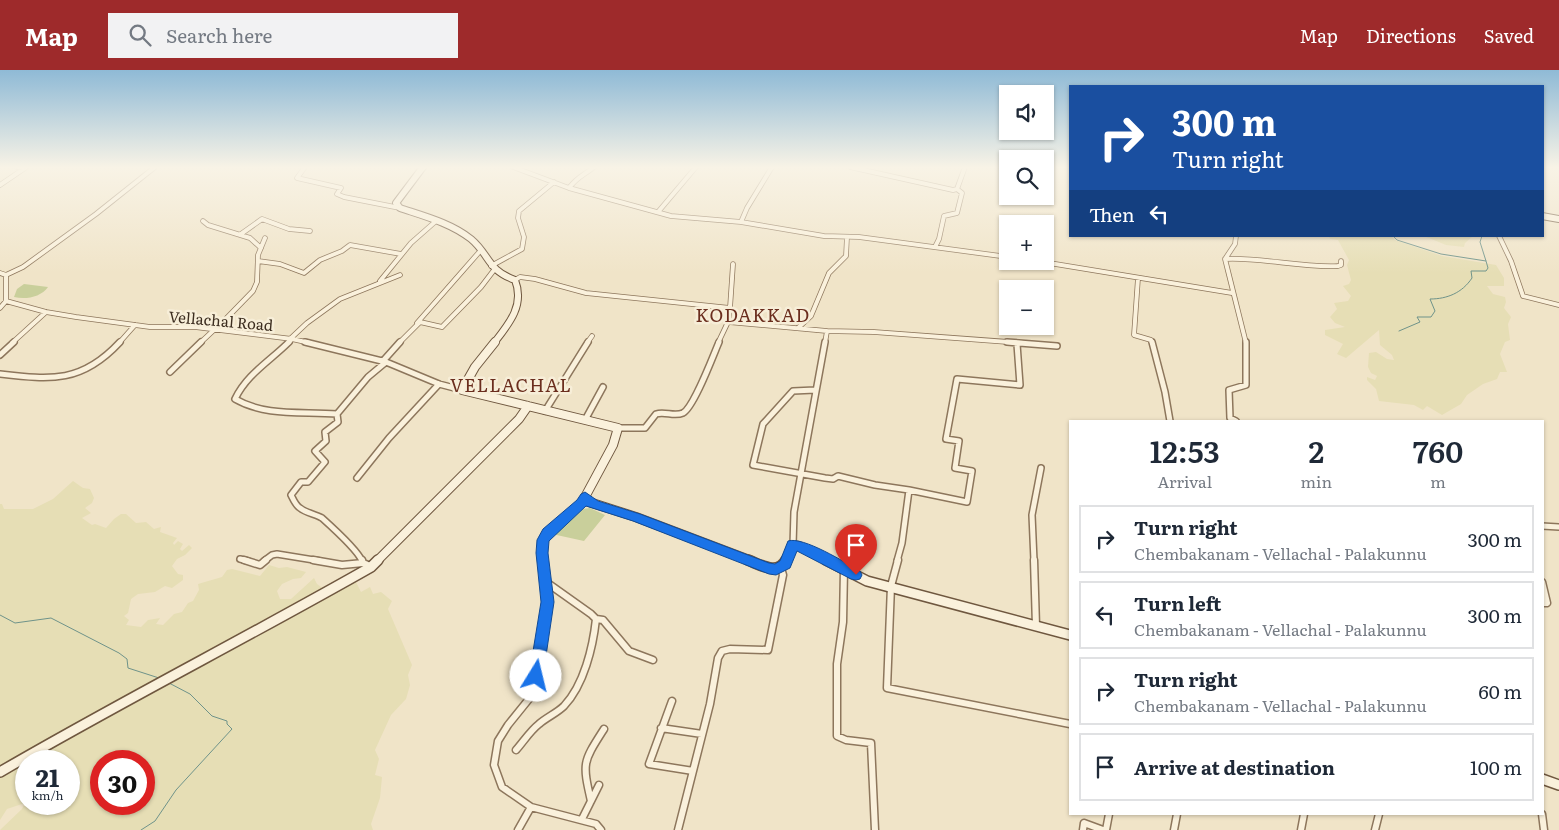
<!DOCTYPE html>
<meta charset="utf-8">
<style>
body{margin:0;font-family:Literata,serif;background:#f2f2f3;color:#1f2937;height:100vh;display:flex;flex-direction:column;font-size:19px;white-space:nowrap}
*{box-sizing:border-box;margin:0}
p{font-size:16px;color:#747a83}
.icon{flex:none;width:28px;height:28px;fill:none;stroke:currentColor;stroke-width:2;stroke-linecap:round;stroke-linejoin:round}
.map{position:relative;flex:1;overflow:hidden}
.panel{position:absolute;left:1069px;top:350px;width:475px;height:395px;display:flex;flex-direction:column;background:#fff;border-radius:0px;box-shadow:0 1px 4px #0004}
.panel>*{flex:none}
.banner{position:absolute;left:1069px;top:15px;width:475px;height:152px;border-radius:0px;box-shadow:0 1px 4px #0004;background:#1a4fa0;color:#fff;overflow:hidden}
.controls{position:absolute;left:999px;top:15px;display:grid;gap:10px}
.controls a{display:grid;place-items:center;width:55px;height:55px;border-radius:0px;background:#fff;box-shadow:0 1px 4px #0004;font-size:25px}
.speed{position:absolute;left:15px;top:680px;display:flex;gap:10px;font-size:25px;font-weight:700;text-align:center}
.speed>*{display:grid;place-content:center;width:65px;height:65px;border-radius:50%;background:#fff;box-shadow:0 1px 4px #0004;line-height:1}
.speed small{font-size:12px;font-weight:400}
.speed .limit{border:8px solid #d22;background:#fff;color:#111}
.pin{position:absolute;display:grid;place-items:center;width:42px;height:42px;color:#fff;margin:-51px -21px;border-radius:50% 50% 50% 0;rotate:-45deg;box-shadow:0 0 5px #0007}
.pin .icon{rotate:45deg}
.me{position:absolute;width:55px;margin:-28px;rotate:9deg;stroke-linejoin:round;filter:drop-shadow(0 0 4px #0008)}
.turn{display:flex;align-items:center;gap:18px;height:105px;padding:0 20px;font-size:22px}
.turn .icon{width:65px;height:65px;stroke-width:2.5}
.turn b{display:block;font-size:35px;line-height:42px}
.then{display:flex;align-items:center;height:48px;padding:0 20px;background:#0003;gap:10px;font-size:19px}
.eta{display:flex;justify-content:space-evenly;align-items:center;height:85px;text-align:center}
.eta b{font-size:30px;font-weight:600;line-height:35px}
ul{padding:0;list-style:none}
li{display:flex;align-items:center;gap:15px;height:68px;margin:0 10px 8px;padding:0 10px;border:2px solid #e0e1e3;border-radius:0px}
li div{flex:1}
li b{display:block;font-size:19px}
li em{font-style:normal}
header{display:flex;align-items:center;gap:30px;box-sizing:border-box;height:70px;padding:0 25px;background:#9e2a2b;color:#fff}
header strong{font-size:24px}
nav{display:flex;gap:28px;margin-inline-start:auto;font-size:18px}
.search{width:350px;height:45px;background:#f2f2f3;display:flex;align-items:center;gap:12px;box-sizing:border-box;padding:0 18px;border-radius:0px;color:#747a83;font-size:19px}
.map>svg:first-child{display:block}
</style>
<header>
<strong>Map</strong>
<div class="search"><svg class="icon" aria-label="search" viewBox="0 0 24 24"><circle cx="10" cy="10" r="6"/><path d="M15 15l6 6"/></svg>Search here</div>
<nav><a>Map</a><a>Directions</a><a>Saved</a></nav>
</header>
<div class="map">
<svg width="1559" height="760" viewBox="0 0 1559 760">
<rect width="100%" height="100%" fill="#f0e4c8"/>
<path fill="#e6deb5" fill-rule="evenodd" d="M1329 166H1391L1395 170 1442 186 1496 195 1504 208V216H1487L1493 224 1505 227 1506 232 1504 238 1511 247 1508 254 1510 270 1505 272 1500 284 1507 302H1500L1497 309 1483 314 1467 325 1461 334 1442 345 1427 336 1423 340 1414 335 1379 331 1376 319 1367 310V307L1375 310 1377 306 1371 303 1368 297 1369 283 1376 282 1387 289 1394 290 1392 285 1380 275 1379 260 1346 288 1337 284 1343 274 1325 265V260L1345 257 1335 253 1330 247 1337 239 1334 233 1348 231 1351 226 1343 216 1349 214 1351 210 1347 195 1349 190 1338 170 1330 169Z
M1424 166H1473L1465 173 1464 177 1446 175Z
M73 411 83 418 90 419 94 428 92 433 85 438 91 443 82 448 92 455 95 454 106 458 114 449 121 444H126L136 453 146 452 154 459 161 457 160 462 177 468 173 473 174 475 178 471 183 474 180 479 182 481 189 475 192 478 185 485 177 489 172 496 178 504 183 505V510L172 518 165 516 155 522 138 524 131 529 128 543 124 546 129 550 126 555 141 557 148 550 160 548 156 554 163 555 174 544 182 542 188 533 193 531 199 520 198 514 222 507 227 500 232 499 260 506 269 495 279 498 287 497 306 502 301 508 293 509 282 514 277 521 280 529H291L314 508 317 514 324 519 0 700V434H2L4 439H33L53 429Z
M354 508 361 522 370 517 373 524 381 522 392 531 388 539 412 595 408 605 410 615 406 629 391 645 375 680 379 689 375 705 382 707 380 728 371 754 373 760H0L22 739 25 733 7 739 0 750V706L72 663 289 547 314 530ZM26 691H69V734H26ZM101 691H144V734H101Z"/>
<path fill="#c9cf9b" d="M24 214 48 217C41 227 26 230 14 227L17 219Z
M590 438 605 445 584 471 552 464 582 439Z"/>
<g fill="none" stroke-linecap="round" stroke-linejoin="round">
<path stroke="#6f938a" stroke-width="1" d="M1393 166 1397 170 1441 184 1486 191 1480 172 1482 166
M1399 261 1420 252 1417 247H1431L1435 241 1430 229C1447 229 1462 223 1472 208L1471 201H1486L1488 198 1486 191
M0 545 15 553 51 548 119 583 127 589 128 598 159 608
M141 760 155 751 176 720 232 659 227 654V651L212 646 190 624 169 613"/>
<g stroke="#8d765c" stroke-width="5.5">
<path id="street-far2" d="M303 97H305L297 108 341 118 337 124 344 127 400 138
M513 97 569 118 671 146 741 152 824 166 859 167 1008 187
M850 97 953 120 957 119 965 97
M0 115 25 98 17 97
M569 118C578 106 583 106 594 97
M658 142 696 97
M203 151 208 155 250 168 261 178
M741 152 747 138 772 97
M241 164 262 149 289 159 310 161
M1236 166 1235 174 1225 189 1246 273
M1499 166 1511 191 1523 226 1559 235
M935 177 939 169 944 146 957 143 962 123 957 119
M1225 189C1263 187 1300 198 1338 196L1341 195V191
M258 191 280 194 304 203 320 190 342 181 350 175 401 184
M1037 191 1232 223
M491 196 522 179 524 167 518 148 519 141 554 112
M0 203 6 205V231L46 242 76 247 150 257H195L292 269 310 273
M6 205 23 197 96 144 155 97
M1138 208 1134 265 1151 270 1152 273
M515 210 520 207 535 209 586 223 730 238 728 252 827 261 825 273
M380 211 411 173 436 151
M0 238 6 231
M730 238 733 194
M417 253 481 180
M798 258 811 246 829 203 846 186 847 167
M216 259 253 221 257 212 258 185 265 168
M827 261 874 262 1023 273
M290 269 307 253 340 229 400 205
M12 273 46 242
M119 273 135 255
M200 273 215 259
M288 273 292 269
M399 273 420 252 442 257 481 217 494 200
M587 273 592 266
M718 273 728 252"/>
</g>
<g stroke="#8d765c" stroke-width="8">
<path id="street-far1" d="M289 272C270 291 247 304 235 329 266 347 303 341 337 344L368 307 386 292
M305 272 386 292 439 314 462 320
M1007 272 1057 276
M1152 272 1165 322 1170 351
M0 285 14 272
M383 291 400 272
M170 302 201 272
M0 304C52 310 82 313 120 272
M815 320 793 321 763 354 753 395 825 408 833 409 838 406 875 415 909 420 902 473 897 491
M545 341 588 272
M337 344 338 352 325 362 326 371 315 381 325 392 308 412H301L291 425C293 429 296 436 300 438 306 443 315 444 322 448 332 457 358 481 362 491
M585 350 603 317
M1236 351 1230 348 1229 320 1246 315V272
M618 358H645L656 344C665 341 674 347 683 343 694 337 713 286 719 272
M357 408 389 368 439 314
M909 420 967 432 972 401 955 398 959 371 946 369 957 309 1020 315 1017 274
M1542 456 1559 457
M793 475 794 442 825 272
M240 489 248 491
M264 491 272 485 277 484 320 491
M543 491C538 451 569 455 585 427
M1034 491 1032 445 1041 398"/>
</g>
<g stroke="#8d765c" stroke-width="9">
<path id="street" d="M244 490 260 495 266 490
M313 490 342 495 363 493
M362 490 363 493 370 496
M543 490 548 533 533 624 508 655 498 671 494 695 502 717 531 737 596 754 601 760
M898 490 891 516 887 618 1070 654
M1034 490 1036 556
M844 499 843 552 837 594V666L846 670 871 673 875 760
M1542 512 1547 533H1542
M596 549 603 550 629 581 653 590
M672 631 649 694 693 701
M661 658 702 664
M516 680C524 671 530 661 539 654 547 647 557 643 564 636 584 615 593 577 596 549L591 544 546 512
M591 731C582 692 583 692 604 659
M1542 744 1544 760
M582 749 599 715
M518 760 531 737
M678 760 710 634 718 588 722 581 730 579 768 580 783 505 781 498
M1083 760 1084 753 1103 760
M1106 760 1109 744
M1174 760 1177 744
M1301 760 1304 744
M1375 760 1379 744"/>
</g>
<g stroke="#6f573f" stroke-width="8">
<path id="secondary-far2" d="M423 97 396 133 400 138C424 146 451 153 471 169 490 185 487 200 515 210 525 235 509 254 494 273
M1542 146 1559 149"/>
</g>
<g stroke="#6f573f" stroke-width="10">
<path id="secondary-far1" d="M495 272 475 297 462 320 618 358 613 375 585 427 586 431 636 447 752 491
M377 491 519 349 528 336
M786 491 792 475 799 476 829 491"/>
</g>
<g stroke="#6f573f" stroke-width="12">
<path id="secondary" d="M748 490C761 495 778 506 786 490
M826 490 867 511 1070 565
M0 702C122 631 248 567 371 497L378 490
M1542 709 1559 715"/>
</g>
<use href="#street-far2" stroke="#faf1dc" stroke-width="4"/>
<use href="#street-far1" stroke="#faf1dc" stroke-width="5"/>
<use href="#street" stroke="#faf1dc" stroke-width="6"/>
<use href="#secondary-far2" stroke="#faf1dc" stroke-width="6"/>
<use href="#secondary-far1" stroke="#faf1dc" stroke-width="8"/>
<use href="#secondary" stroke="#faf1dc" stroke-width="9"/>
</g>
<linearGradient id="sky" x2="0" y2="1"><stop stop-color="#8fbad6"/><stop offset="0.48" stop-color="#f8f3e6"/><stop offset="1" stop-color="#f8f3e6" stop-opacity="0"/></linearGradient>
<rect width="1559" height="203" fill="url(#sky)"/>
<path fill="#1a73e8" stroke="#114b97" d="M585 422 598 431 640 444 769 493 775 494 780 491 788 471C803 466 846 493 860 501L862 505 860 509 856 510 851 509 797 481 790 498 776 505 769 504 633 451 586 436 549 471 548 483 554 532 543 606 541 611 536 612 531 611 529 606 541 532 536 483 537 470 543 459 577 430 581 424Z"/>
<g text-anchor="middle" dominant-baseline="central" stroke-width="5" stroke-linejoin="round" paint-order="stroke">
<g font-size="15" fill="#3d2e20" stroke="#f7eed8">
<text transform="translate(221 250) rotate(5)">Vellachal Road</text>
</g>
<g font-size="18" letter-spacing="1" fill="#6b2e1e" stroke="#f7eed8">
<text x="753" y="244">KODAKKAD</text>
<text x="511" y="314">VELLACHAL</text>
</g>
</g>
</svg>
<div class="controls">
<a><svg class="icon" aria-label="sound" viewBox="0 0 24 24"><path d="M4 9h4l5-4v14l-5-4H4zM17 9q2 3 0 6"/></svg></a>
<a><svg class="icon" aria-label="search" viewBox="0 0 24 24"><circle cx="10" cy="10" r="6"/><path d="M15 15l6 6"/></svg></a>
<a>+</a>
<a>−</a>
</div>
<div class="speed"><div>21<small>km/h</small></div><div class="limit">30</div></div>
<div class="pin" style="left:856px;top:505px;background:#d93025"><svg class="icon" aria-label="arrive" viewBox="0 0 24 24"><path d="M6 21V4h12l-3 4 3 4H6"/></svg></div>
<svg class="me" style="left:536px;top:606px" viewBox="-20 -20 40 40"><circle r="19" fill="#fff"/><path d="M0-13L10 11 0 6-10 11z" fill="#1a73e8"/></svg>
<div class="banner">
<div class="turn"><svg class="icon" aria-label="right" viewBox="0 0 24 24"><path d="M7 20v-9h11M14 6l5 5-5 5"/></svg><div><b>300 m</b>Turn right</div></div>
<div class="then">Then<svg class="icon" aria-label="left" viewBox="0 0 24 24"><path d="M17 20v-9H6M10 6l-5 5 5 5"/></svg></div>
</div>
<section class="panel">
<div class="eta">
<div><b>12:53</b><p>Arrival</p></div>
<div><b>2</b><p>min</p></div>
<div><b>760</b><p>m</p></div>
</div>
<ul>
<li><svg class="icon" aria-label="right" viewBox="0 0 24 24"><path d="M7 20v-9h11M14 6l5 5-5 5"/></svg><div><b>Turn right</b><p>Chembakanam - Vellachal - Palakunnu</p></div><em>300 m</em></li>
<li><svg class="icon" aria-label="left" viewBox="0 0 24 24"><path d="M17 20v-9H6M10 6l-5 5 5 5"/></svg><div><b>Turn left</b><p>Chembakanam - Vellachal - Palakunnu</p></div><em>300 m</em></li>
<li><svg class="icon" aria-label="right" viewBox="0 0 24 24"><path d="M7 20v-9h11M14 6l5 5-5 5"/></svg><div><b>Turn right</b><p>Chembakanam - Vellachal - Palakunnu</p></div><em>60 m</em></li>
<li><svg class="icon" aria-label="arrive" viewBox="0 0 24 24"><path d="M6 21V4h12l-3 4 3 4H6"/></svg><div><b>Arrive at destination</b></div><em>100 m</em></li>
</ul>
</section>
</div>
